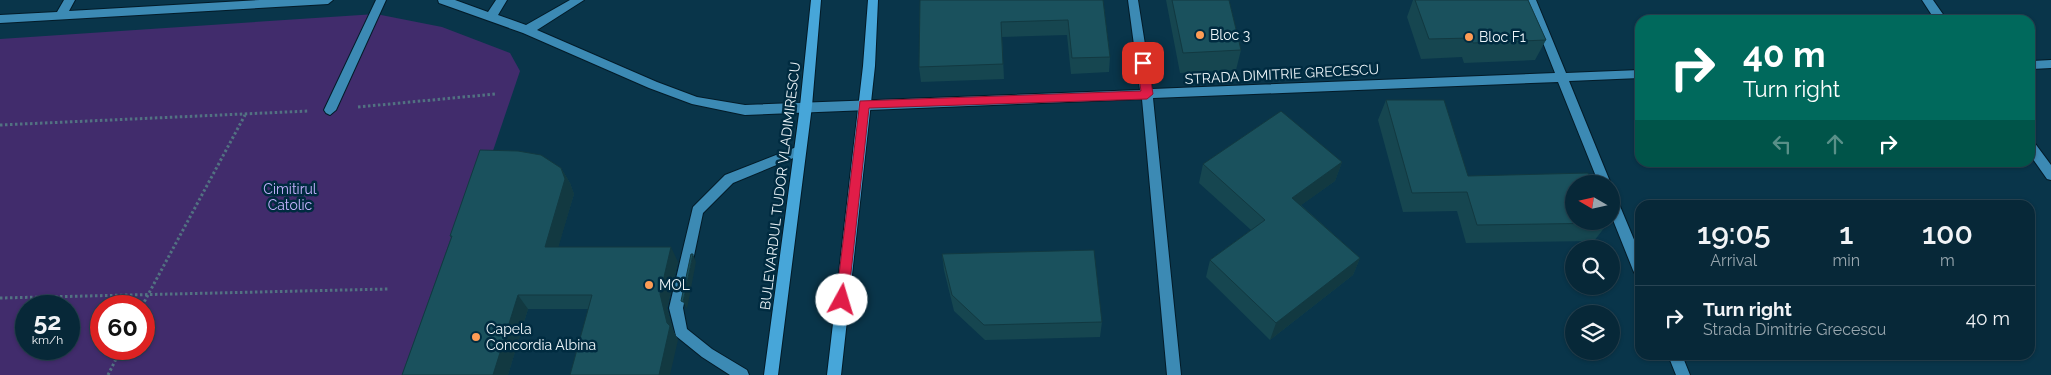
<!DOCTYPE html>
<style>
body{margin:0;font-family:Raleway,sans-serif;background:#153443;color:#f1f3f6;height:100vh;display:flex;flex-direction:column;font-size:19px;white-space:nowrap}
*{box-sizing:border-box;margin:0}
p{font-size:16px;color:#98a6ae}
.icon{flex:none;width:28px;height:28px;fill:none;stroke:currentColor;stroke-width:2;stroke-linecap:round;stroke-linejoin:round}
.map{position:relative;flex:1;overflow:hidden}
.sheet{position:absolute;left:1635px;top:200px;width:400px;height:160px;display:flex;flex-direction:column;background:#072838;border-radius:15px;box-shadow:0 1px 4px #0004,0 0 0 1px #284453}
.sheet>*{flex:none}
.top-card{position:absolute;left:1635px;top:15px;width:400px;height:152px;border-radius:15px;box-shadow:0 1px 4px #0004,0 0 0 1px #284453;background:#00695c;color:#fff;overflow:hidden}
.needle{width:32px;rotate:279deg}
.buttons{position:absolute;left:1565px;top:175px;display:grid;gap:10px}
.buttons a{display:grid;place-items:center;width:55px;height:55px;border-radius:50%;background:#072838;box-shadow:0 1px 4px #0004,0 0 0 1px #284453;font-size:25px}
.speed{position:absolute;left:15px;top:295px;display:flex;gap:10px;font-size:25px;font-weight:700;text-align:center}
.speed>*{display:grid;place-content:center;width:65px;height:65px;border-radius:50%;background:#072838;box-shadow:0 1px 4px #0004,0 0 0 1px #284453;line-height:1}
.speed small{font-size:12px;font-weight:400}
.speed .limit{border:8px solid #d22;background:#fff;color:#111}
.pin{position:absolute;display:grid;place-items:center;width:42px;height:42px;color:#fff;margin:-21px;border-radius:10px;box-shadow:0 2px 8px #0006}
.me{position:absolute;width:55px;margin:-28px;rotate:6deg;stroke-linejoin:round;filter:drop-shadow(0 0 4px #0008)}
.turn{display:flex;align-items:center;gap:18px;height:105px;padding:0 25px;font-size:22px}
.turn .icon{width:65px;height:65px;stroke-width:2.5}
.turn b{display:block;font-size:35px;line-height:42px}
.lanes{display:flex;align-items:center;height:48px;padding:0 25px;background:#0003;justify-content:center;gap:25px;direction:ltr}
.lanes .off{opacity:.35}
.eta{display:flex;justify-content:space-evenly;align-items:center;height:85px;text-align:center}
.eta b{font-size:30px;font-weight:600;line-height:35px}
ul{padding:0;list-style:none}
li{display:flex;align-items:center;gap:15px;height:65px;padding:0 25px;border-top:1px solid #284453}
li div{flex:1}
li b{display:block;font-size:19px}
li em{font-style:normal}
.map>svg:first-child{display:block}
</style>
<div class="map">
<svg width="2051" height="375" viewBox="0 0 2051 375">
<rect width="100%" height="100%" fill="#09354a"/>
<path fill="#412c6c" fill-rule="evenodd" d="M376 14 442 27 510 53 520 71 417 375H0V39ZM26 306H69V349H26ZM101 306H144V349H101Z"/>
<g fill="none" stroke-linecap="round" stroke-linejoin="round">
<g stroke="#031b28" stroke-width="2">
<path id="minor" d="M64 0H75L69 11 260 0H333L328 4 0 23V15L57 12Z
M376 0H386L336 110 330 115 326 113 324 110Z
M438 0H455L488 12 496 0H507L498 15 526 25 570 0H584L537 30 657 82 697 97 745 105 1140 90 1128 0H1138L1152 89 1555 73 1526 0H1536L1566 73 1640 70V78L1569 81 1611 184H1599L1558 82 1153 98 1181 375H1167L1142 99 745 115 692 104 649 88 523 33 439 3Z
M1922 0H1933L1947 20H1935Z
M2051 60V68L2030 69V61Z
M2030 140 2034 142 2051 165V180L2047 179 2030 155Z
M799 146 803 148 805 151 803 154 733 183 703 213 683 308 687 329 712 349 747 370 749 375H730L702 357 676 336 669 308 693 207 725 175Z
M1611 194 1615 195 1617 199 1640 254V276L1635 274 1633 270 1611 215Z
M1668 355H1682L1690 375H1676Z"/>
</g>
<g stroke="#031b28" stroke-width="2">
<path id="major" d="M811 0H821L812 106 778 375H764L800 106Z
M868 0H878L875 66 841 375H827L863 66Z"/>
</g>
<path stroke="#527282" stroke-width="3" stroke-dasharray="2.5 2.5" stroke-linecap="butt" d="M358 107 495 94
M0 125 309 111
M0 298 388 289
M142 306 245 115
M108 375 121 349"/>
<use href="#minor" fill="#3c8ab4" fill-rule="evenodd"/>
<use href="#major" fill="#47a6d9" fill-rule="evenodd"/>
</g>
<path fill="#164650" d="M920 0H1103L1110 57 1109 72 1071 74 1067 35 1002 37 1004 79 921 82 919 67Z
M1166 0H1229L1241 50 1236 70 1180 73Z
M1413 0H1528L1546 40 1535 60 1464 63 1462 57 1421 59 1407 17Z
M1386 100 1468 176 1608 223 1594 241 1466 243 1457 211 1403 212 1378 120Z
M1342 162 1335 181 1301 205 1360 258 1353 275 1270 340 1206 277 1210 260 1251 230 1199 183 1203 164Z
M561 168 570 183 574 194 558 247 678 262 667 308 673 330 678 340 588 309H528L508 375H402L451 238 450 236Z
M942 254 1102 322 1100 337 985 340 954 311 944 270Z"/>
<path fill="#123941" d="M1342 162 1335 181 1286 216 1292 198Z
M561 168 570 183 574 194 554 262 545 247Z
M671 247 678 262 667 308 673 330 678 340 670 375H659L667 323 660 294Z
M693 254 696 262 687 309 683 302Z
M1360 258 1353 275 1270 340 1276 323Z
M518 295 528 309 508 375H493Z"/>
<path fill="#1a515d" stroke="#123941" d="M920 0H1103L1110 57 1072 58 1068 20 1001 22 1003 64 919 67Z
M1172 0H1229L1241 50 1183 53Z
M1415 0H1528L1546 40 1473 43 1471 38 1429 39Z
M1386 100H1444L1468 176 1588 173 1592 184H1574V221H1607L1608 223 1477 225 1467 192 1412 193Z
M1281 111 1342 162 1292 198 1360 258 1276 323 1210 260 1265 220 1203 164Z
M480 150 518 151 541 155 561 168 565 179 545 247H671L660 294 667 323 670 326 659 375H570L592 295H518L493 375H402L452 236H450Z
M1094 250 1102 322 984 325 952 295 942 254Z
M691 254H693L683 302 681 301Z"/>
<path fill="#e11d48" stroke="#92132f" d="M1143 59 1148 63 1153 94 1147 99 869 108 848 300 846 304 842 305 838 304 836 300 860 101 1141 91 1137 63Z"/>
<g fill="#fd9c55" stroke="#002b40" stroke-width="2">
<circle cx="1200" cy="35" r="5"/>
<circle cx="1469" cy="37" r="5"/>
<circle cx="649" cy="285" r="5"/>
<circle cx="476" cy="337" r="5"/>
</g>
<g text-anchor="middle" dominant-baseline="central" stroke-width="5" stroke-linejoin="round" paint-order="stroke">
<g font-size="14" fill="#eef6fa" stroke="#002b40" text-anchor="start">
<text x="1210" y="35">Bloc 3</text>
<text x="1479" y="37">Bloc F1</text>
<text x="659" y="285">MOL</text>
<text x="486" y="329">Capela<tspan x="486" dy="16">Concordia Albina</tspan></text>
</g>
<g font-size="14" fill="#eef6fa" stroke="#002b40">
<text transform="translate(1282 74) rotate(-3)">STRADA DIMITRIE GRECESCU</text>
<text transform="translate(780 186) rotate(-83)">BULEVARDUL TUDOR VLADIMIRESCU</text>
</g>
<g font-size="14" fill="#c4b2fd" stroke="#002b40">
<text x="290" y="189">Cimitirul<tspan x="290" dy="16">Catolic</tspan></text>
</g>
</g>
</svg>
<div class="buttons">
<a><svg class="needle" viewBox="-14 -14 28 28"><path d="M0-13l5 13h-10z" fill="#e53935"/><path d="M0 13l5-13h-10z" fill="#98a6ae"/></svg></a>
<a><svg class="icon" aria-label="search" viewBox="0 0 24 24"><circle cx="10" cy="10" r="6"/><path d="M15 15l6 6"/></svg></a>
<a><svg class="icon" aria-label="layers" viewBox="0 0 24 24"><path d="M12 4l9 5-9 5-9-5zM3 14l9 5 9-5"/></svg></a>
</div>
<div class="speed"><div>52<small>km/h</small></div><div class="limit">60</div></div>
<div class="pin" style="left:1143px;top:63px;background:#d93025"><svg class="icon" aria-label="arrive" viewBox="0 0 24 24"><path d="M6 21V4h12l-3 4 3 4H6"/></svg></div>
<svg class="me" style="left:842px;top:300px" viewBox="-20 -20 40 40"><circle r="19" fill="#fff"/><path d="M0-13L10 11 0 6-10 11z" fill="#e11d48"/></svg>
<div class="top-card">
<div class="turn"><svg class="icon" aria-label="right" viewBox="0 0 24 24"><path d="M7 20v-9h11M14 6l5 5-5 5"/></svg><div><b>40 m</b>Turn right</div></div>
<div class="lanes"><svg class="icon off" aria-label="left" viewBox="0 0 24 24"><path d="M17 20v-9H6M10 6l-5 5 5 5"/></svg><svg class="icon off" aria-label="ahead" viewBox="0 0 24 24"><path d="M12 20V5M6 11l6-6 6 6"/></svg><svg class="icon" aria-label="right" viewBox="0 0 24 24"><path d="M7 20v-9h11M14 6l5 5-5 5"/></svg></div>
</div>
<section class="sheet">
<div class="eta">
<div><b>19:05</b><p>Arrival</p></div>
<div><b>1</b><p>min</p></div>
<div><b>100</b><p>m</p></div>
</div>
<ul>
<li><svg class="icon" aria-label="right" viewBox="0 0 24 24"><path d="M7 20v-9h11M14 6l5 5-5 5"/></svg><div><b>Turn right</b><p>Strada Dimitrie Grecescu</p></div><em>40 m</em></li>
</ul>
</section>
</div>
